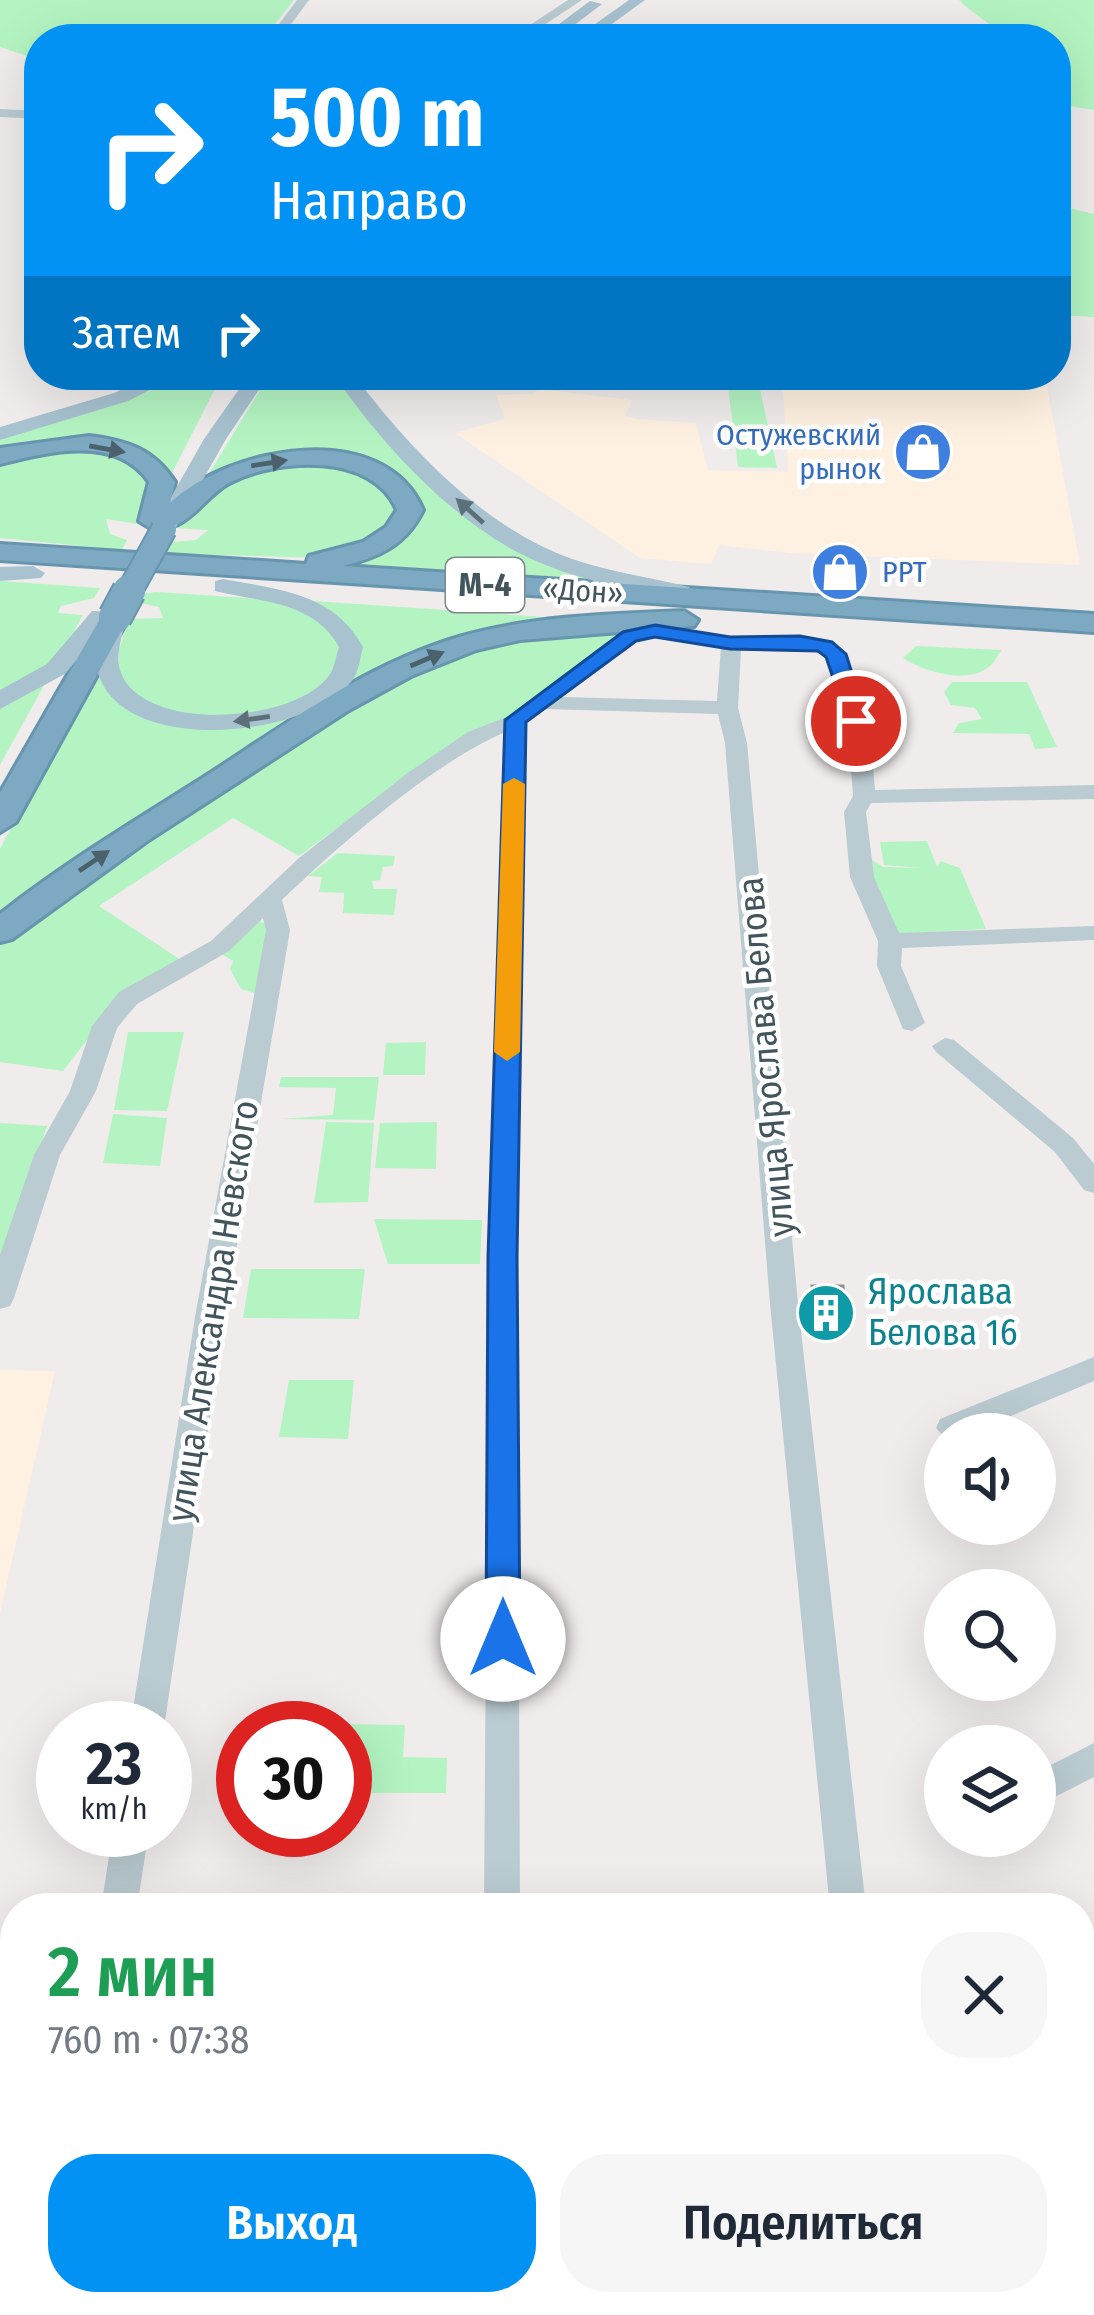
<!DOCTYPE html>
<html lang="ru">
<meta charset="utf-8">
<style>
body{margin:0;font-family:"Fira Sans Condensed",sans-serif;background:#f6f6f7;color:#1f2937;height:100vh;display:flex;flex-direction:column;font-size:45px;white-space:nowrap}
*{box-sizing:border-box;margin:0}
p{font-size:39px;color:#747a83}
.icon{flex:none;width:66px;height:66px;fill:none;stroke:currentColor;stroke-width:2;stroke-linecap:round;stroke-linejoin:round}
.map{position:relative;flex:1;overflow:hidden}
.sheet{position:absolute;left:0px;top:1893px;width:1095px;height:423px;display:flex;flex-direction:column;background:#fff;border-radius:48px 48px 0 0;box-shadow:0 12px 48px #0002}
.sheet>*{flex:none}
.banner{position:absolute;left:24px;top:24px;width:1047px;height:366px;border-radius:48px;box-shadow:0 12px 48px #0002;background:#0292f3;color:#fff;overflow:hidden}
.fabs{position:absolute;left:924px;top:1413px;display:grid;gap:24px}
.fabs a{display:grid;place-items:center;width:132px;height:132px;border-radius:50%;background:#fff;box-shadow:0 12px 48px #0002;font-size:60px}
.speed{position:absolute;left:36px;top:1701px;display:flex;gap:24px;font-size:60px;font-weight:700;text-align:center}
.speed>*{display:grid;place-content:center;width:156px;height:156px;border-radius:50%;background:#fff;box-shadow:0 12px 48px #0002;line-height:1}
.speed small{font-size:30px;font-weight:400}
.speed .limit{border:18px solid #d22;background:#fff;color:#111}
.pin{position:absolute;display:grid;place-items:center;width:102px;height:102px;color:#fff;margin:-51px;border:6px solid #fff;border-radius:50%;box-shadow:0 3px 12px #0007}
.me{position:absolute;width:132px;margin:-66px;rotate:0deg;stroke-linejoin:round;filter:drop-shadow(0 0 9px #0008)}
.turn{display:flex;align-items:center;gap:42px;height:252px;padding:0 48px;font-size:54px}
.turn .icon{width:156px;height:156px;stroke-width:2.5}
.turn b{display:block;font-size:84px;line-height:102px}
.then{display:flex;align-items:center;height:114px;padding:0 48px;background:#0003;gap:24px;font-size:45px}
.round{display:grid;place-items:center;flex:none;width:126px;height:126px;border-radius:48px;background:#f6f6f7}
.head{display:flex;align-items:center;justify-content:space-between;height:204px;padding:0 48px}
h1{font-size:72px;font-weight:600;line-height:90px;color:#1e9e55}
.button{display:flex;gap:24px;margin-top:auto;padding:24px 48px}
.button a{flex:1;height:138px;border-radius:48px;background:#0292f3;color:#fff;font-size:48px;font-weight:600;line-height:138px;text-align:center}
.button a+a{background:#f6f6f7;color:#1f2937}
.map>svg:first-child{display:block}
</style>
<div class="map">
<svg width="1094" height="2315" viewBox="0 0 1094 2315">
<rect width="100%" height="100%" fill="#f0ecec"/>
<path fill="#fef1e2" d="M782 375 1046 382 1080 565 790 553 719 545 711 564 640 558 455 433 505 419 496 395 532 394 540 389 632 400 625 416 637 419 696 423 708 470 788 472Z
M0 1370 55 1371 0 1613Z"/>
<path fill="#b4f4c2" d="M0 0H294L263 39H39V60L0 47Z
M959 0H1094V110L1062 105 1056 97V39H1006C990 21 974 16 959 0Z
M1056 205 1094 214V317L1056 315Z
M178 375H222L170 477 149 483 138 524 106 519 110 534 127 540 122 550 0 538V438Z
M269 375H338L463 515 609 584 339 564 321 558 153 553 159 543 196 540 208 530 176 528Z
M727 379 758 380 777 468 738 467Z
M0 581 100 588 94 598 61 606 58 613 83 615 0 765Z
M156 592 263 599 302 608 313 601 559 618 628 631 521 709 438 755 299 856 233 818 99 906 184 962 124 992 63 1071 0 1062V849L88 678 119 671V649L129 619 163 618 159 607 126 600 129 595Z
M916 646 1002 650C997 655 995 662 990 666 969 685 924 672 903 658Z
M952 682H1027L1057 747 1035 749 1029 734 953 733 959 723 982 719 975 708 951 705 944 692Z
M927 841 937 867 941 861 960 868 986 929 891 934 867 877 869 858 883 867 921 868 884 865 880 842Z
M338 853 395 856 393 866 383 867 380 880 372 881 374 889H397L394 915 343 913 344 893 319 892 322 877 308 876Z
M258 920 273 928 265 988 254 993 241 989 230 969 233 961 220 953Z
M128 1032H184L167 1111 114 1110Z
M426 1042 425 1075H383L386 1043Z
M281 1077H379L374 1120 282 1119 333 1115 336 1088 279 1087Z
M113 1114 167 1118 160 1166 103 1163Z
M326 1122 374 1123 368 1202 314 1203Z
M437 1122 436 1169 375 1168 380 1123Z
M0 1123 47 1126 0 1271Z
M374 1219 482 1220 480 1264H388Z
M251 1269H365L359 1319 243 1318Z
M289 1380H354L348 1439 279 1437Z
M329 1724 405 1725 403 1757 447 1758 446 1793H345V1728Z
M1087 1975 1094 1980V2209L1080 2201V1980Z
M169 2301H269L268 2315H168Z"/>
<g fill="none" stroke-linecap="round" stroke-linejoin="round">
<g stroke="#6895ae" stroke-width="6">
<path id="highway" d="M89 436C128 441 153 449 175 482L170 503C230 446 384 418 423 510 406 545 379 557 343 566L1094 614V632L0 560V544L306 564 309 556 363 542 386 527 397 510C373 452 277 458 229 483 210 493 197 515 178 524 170 528 161 527 152 529L139 521 149 482C117 434 47 452 0 464V448Z
M115 608 129 617 16 822 0 832V793L101 617Z
M684 611 698 620 694 626 520 640 476 650 411 676 349 710 147 841 12 939 0 942V914C67 861 140 818 212 772 290 721 368 664 459 637 532 616 608 614 684 611Z"/>
</g>
<path fill="#bacbd1" fill-rule="evenodd" d="M297 0H309L280 39H268Z
M568 0H582L523 39H509Z
M0 109 39 111V119L0 117Z
M661 625 731 637H814L842 650 872 754 875 790 1094 785V799L871 803 866 812 874 877 899 933 1094 926V940L902 948 901 966 925 1023 912 1031 903 1029 877 966 878 941 850 877 844 812 853 796 850 754 826 657 810 649H741L738 708 747 743 798 1304 866 1908H830L770 1304 725 743 718 714 545 709 527 722 517 1216 520 1908H484L489 1216 505 732C432 764 340 844 282 900L290 930 225 1317 164 1728H130L195 1317 266 930 263 918 229 951 137 1004 117 1028 96 1091 60 1155 14 1298 10 1306 0 1309V1255L34 1155 70 1091 92 1026 119 992 211 941 299 858 409 772 468 732 509 716 623 632ZM661 637 721 647 717 701 561 697 636 641Z
M945 1038 954 1040 1073 1138 1094 1164V1193L1084 1190 1055 1152 936 1052 932 1046Z
M1094 1357V1381L968 1434H945V1438L936 1428 940 1419Z
M1094 1743V1777L1035 1807V1773Z
M113 1830H149L137 1908H101Z
M1080 2244 1094 2248V2290L1080 2286Z
M31 2301H73L72 2315H30Z
M477 2301H519V2315H477Z
M872 2301H914L916 2315H874Z"/>
<path fill="#a8c2d0" fill-rule="evenodd" d="M629 0H645L591 39H574Z
M590 1 602 4 556 39H539Z
M152 375H179L128 401 0 440V427L114 393Z
M249 375H269L226 439 172 534H156L153 529 204 439Z
M334 375H354C409 448 484 528 572 559 610 572 650 577 689 587L693 592 681 599C626 589 571 579 521 554 447 516 380 442 334 375Z
M33 566 45 573 41 578 0 581V567Z
M223 579C278 589 334 593 363 647 360 658 359 673 351 682 296 748 70 758 98 634L65 674 0 709V690L47 664 92 611 124 612 127 617C123 633 114 656 121 673 145 734 298 723 330 674 335 667 336 655 339 647 314 601 260 602 215 591V581Z"/>
<use href="#highway" fill="#7daac2" fill-rule="evenodd"/>
<g stroke="#6895ae" stroke-width="28" stroke-linecap="butt">
<path id="highway-bridge-far1" d="M128 594 164 529"/>
</g>
<g stroke="#6895ae" stroke-width="36" stroke-linecap="butt">
<path id="highway-bridge" d="M115 617 129 591"/>
</g>
<use href="#highway-bridge-far1" stroke="#7daac2" stroke-width="24"/>
<use href="#highway-bridge" stroke="#7daac2" stroke-width="32"/>
</g>
<path fill="#abb0b5" d="M812 1286 845 1306 843 1323H812L810 1303Z"/>
<path fill="#c7cdd2" stroke="#8b9093" stroke-width="3" d="M812 1286H843L845 1306H815Z"/>
<defs><path id="oneway-solid" d="M-6-.8H1V-3.2L6.5 0L1 3.2V.8H-6Z" transform="scale(3)"/></defs>
<g fill="#4b616b">
<use href="#oneway-solid" transform="translate(107 449) rotate(10)"/>
<use href="#oneway-solid" transform="translate(269 463) rotate(-9)"/>
<use href="#oneway-solid" transform="translate(427 659) rotate(-23)"/>
<use href="#oneway-solid" transform="translate(94 861) rotate(-34)"/>
</g>
<g fill="#5c7079">
<use href="#oneway-solid" transform="translate(470 511) rotate(-138)"/>
<use href="#oneway-solid" transform="translate(252 719) rotate(172)"/>
</g>
<path fill="#1a73e8" stroke="#114b97" stroke-width="3" d="M655 625 730 637 800 636 832 642 846 654 867 721 856 727 849 725 826 657 818 651 730 649 655 637 636 641 526 722 517 1257 520 1639 515 1649 503 1653 491 1649 486 1639 488 1257 505 720 623 632Z"/>
<path fill="#f59e0b" d="M514 778 525 784 520 1052 507 1061 494 1052 503 784Z"/>
<defs>
<g id="shop-disc" transform="scale(3)"><circle r="9.5" fill="#3f7fe0" stroke="#fff"/><path d="M-5-2.5h2.3a2.7 3.5 0 0 1 5.4 0H5L5.5 6h-11ZM-1.5-2.5h3a1.5 2.3 0 0 0-3 0Z" fill="#fff"/></g>
<g id="building-disc" transform="scale(3)"><circle r="9.5" fill="#0f9aa8" stroke="#fff"/><path d="M-4-6H4V6H1V3H-1V6H-4ZM-2.5-4.3h1.7v1.8h-1.7ZM.8-4.3h1.7v1.8H.8ZM-2.5-1h1.7V.8h-1.7ZM.8-1h1.7V.8H.8Z" fill="#fff"/></g>
</defs>
<g fill-rule="evenodd">
<use href="#shop-disc" x="923" y="452"/>
<use href="#shop-disc" x="840" y="572"/>
<use href="#building-disc" x="826" y="1313"/>
</g>
<g text-anchor="middle" dominant-baseline="central" stroke-width="9" stroke-linejoin="round" paint-order="stroke">
<g font-size="30" fill="#366cbe" stroke="#fff" text-anchor="end">
<text x="881" y="435">Остужевский<tspan x="881" dy="34">рынок</tspan></text>
<text x="882" y="572" text-anchor="start">РРТ</text>
</g>
<g font-size="30" fill="#42545c" stroke="#fff">
<text transform="translate(583 591) rotate(4)">«Дон»</text>
</g>
<rect fill="#fff" stroke="#7b878d" stroke-width="3" x="446" y="558" width="78" height="54" rx="9"/>
<g font-size="33" font-weight="bold" fill="#42545c">
<text x="485" y="585">М-4</text>
</g>
<g font-size="36" fill="#42545c" stroke="#fff">
<text transform="translate(766 1057) rotate(-95)">улица Ярослава Белова</text>
<text transform="translate(213 1311) rotate(-81)">улица Александра Невского</text>
</g>
<g font-size="36" fill="#0d838f" stroke="#fff" text-anchor="start">
<text x="868" y="1292">Ярослава<tspan x="868" dy="41">Белова 16</tspan></text>
</g>
</g>
</svg>
<div class="fabs">
<a><svg class="icon" aria-label="sound" viewBox="0 0 24 24"><path d="M4 9h4l5-4v14l-5-4H4zM17 9q2 3 0 6"/></svg></a>
<a><svg class="icon" aria-label="search" viewBox="0 0 24 24"><circle cx="10" cy="10" r="6"/><path d="M15 15l6 6"/></svg></a>
<a><svg class="icon" aria-label="layers" viewBox="0 0 24 24"><path d="M12 4l9 5-9 5-9-5zM3 14l9 5 9-5"/></svg></a>
</div>
<div class="speed"><div>23<small>km/h</small></div><div class="limit">30</div></div>
<div class="pin" style="left:856px;top:721px;background:#d93025"><svg class="icon" aria-label="arrive" viewBox="0 0 24 24"><path d="M6 21V4h12l-3 4 3 4H6"/></svg></div>
<svg class="me" style="left:503px;top:1639px" viewBox="-20 -20 40 40"><circle r="19" fill="#fff"/><path d="M0-13L10 11 0 6-10 11z" fill="#1a73e8"/></svg>
<div class="banner">
<div class="turn"><svg class="icon" aria-label="right" viewBox="0 0 24 24"><path d="M7 20v-9h11M14 6l5 5-5 5"/></svg><div><b>500 m</b>Направо</div></div>
<div class="then">Затем<svg class="icon" aria-label="right" viewBox="0 0 24 24"><path d="M7 20v-9h11M14 6l5 5-5 5"/></svg></div>
</div>
<section class="sheet">
<div class="head"><div><h1>2 мин</h1><p>760 m · 07:38</p></div><a class="round"><svg class="icon" aria-label="close" viewBox="0 0 24 24"><path d="M6 6l12 12M18 6L6 18"/></svg></a></div>
<div class="button"><a>Выход</a><a>Поделиться</a></div>
</section>
</div>
